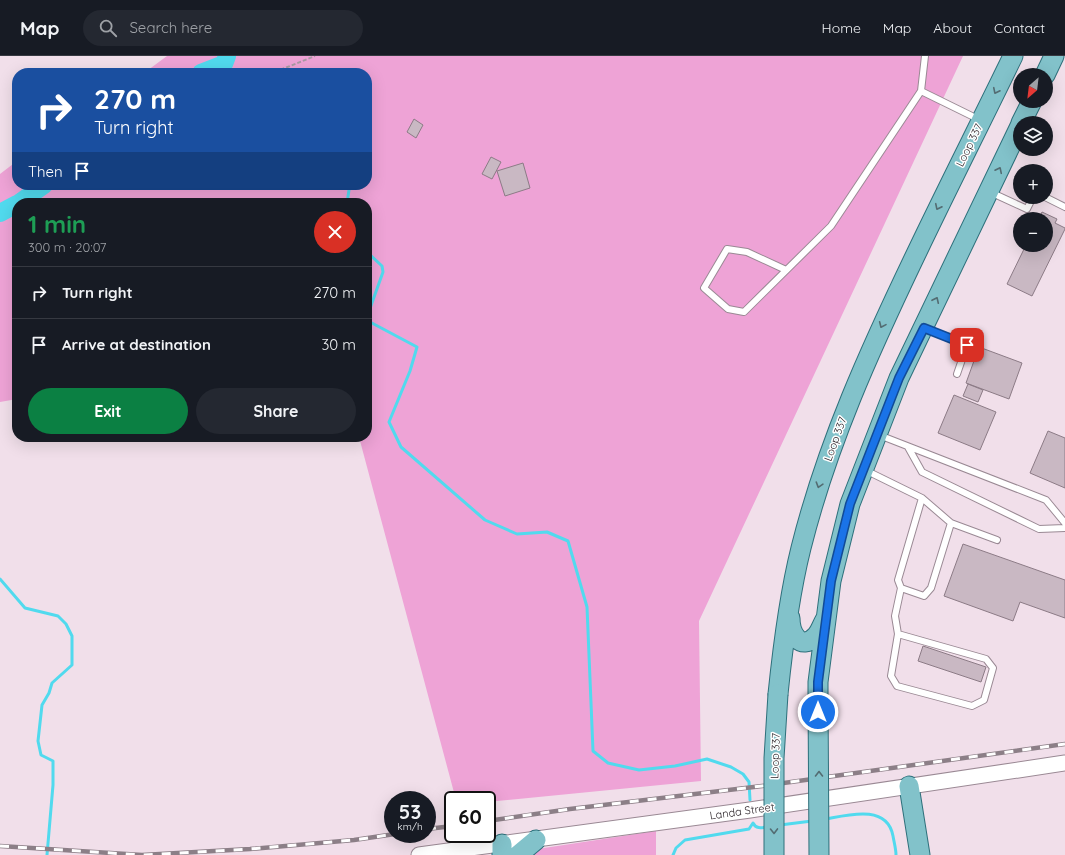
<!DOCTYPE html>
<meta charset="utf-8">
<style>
body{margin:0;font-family:Quicksand,sans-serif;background:#242831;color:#f1f3f6;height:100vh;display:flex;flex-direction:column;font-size:15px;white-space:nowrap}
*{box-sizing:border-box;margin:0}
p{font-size:13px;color:#9ea1a6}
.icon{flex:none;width:22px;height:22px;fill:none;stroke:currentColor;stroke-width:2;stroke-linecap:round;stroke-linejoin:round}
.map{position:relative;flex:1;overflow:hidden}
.side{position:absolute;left:12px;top:142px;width:360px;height:244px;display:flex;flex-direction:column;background:#171b24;border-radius:16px;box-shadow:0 4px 16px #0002}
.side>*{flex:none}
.hud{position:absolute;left:12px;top:12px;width:360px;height:122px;border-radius:16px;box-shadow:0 4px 16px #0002;background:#1a4fa0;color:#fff;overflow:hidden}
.needle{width:26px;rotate:208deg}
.fabs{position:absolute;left:1013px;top:12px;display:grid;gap:8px}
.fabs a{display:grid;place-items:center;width:40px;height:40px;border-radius:50%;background:#171b24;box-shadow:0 4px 16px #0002;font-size:20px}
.speed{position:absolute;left:384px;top:735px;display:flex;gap:8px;font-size:20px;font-weight:700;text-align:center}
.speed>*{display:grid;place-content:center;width:52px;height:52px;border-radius:50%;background:#171b24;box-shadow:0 4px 16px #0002;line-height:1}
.speed small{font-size:10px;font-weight:400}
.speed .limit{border:2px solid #111;border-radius:6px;background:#fff;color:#111}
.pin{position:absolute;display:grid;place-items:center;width:34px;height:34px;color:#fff;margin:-17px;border-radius:8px;box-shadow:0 2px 6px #0006}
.me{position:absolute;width:44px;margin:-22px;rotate:0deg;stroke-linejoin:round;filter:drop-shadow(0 0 3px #0008)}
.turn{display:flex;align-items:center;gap:14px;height:84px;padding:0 16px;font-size:18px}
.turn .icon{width:52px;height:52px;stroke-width:2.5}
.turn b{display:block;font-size:28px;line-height:34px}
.then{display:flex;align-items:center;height:38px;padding:0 16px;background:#0003;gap:8px;font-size:15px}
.round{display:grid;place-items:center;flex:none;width:42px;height:42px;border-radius:21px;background:#242831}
.overview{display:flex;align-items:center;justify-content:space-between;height:68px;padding:0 16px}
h1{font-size:24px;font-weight:800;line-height:30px;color:#1e9e55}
.button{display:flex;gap:8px;margin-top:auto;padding:8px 16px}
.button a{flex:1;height:46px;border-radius:24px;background:#0b8043;color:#fff;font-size:16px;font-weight:800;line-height:46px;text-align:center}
.button a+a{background:#242831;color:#f1f3f6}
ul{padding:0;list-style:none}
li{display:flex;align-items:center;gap:12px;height:52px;padding:0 16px;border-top:1px solid #363941}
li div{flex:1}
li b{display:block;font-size:15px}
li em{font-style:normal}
header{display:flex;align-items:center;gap:24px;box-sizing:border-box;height:56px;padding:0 20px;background:#171b24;border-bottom:1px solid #363941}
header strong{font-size:19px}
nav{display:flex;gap:22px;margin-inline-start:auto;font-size:14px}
.search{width:280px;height:36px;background:#242831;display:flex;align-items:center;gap:10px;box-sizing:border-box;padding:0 14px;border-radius:22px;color:#9ea1a6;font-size:15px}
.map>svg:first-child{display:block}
</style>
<header>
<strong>Map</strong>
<div class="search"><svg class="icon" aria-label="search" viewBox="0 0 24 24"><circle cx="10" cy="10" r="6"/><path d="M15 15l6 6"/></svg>Search here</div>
<nav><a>Home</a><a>Map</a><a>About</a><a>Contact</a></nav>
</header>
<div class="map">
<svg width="1065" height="799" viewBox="0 0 1065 799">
<rect width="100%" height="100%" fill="#f1dfea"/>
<path fill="#eea3d6" d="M167 0H963L699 565 701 725 487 746V744H456L359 381H367V147H17V343L0 346V118L17 105V129H367V17H144Z
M656 775V799H527L531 794Z"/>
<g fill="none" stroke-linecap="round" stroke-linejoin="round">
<path stroke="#51daee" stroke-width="3" d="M224 8 234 17
M346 129 349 134 347 147
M367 196 382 210 383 216 368 258 370 266 417 291 410 315 389 366 401 391 485 464 517 478 547 476 568 485 587 551 593 695 608 707 639 714 675 710 707 703 731 711 743 718 749 726 750 744
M0 523 25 552 58 560 66 568 72 580V609L52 627 49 637 42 649 38 685 41 699 53 705V729L47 799
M826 763C848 759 887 748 893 780 894 786 896 793 896 799
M780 769 812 765
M673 799 676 792 685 784 749 773 753 767C756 773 761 772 767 771"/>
<path stroke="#51daee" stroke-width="18" d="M201 17 224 8 227 0
M19 147 44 129
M0 157 17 148"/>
</g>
<path fill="#c9b8c3" stroke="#8c7b86" d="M414 63 423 69 416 82 407 76Z
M491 101 501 106 492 123 482 118Z
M523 107 530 132 505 140 497 115Z
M1042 156 1057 163 1055 167 1065 172V173L1032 240 1007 228 1026 189H1046V163H1039Z
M979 291 1022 307 1009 343 966 327Z
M968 328 983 334 978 346 963 340Z
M954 339 996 356 980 394 938 377Z
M1048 375 1065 382V432L1030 417Z
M963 488 1065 524V562L1020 546 1013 565 944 540Z
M923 590 986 611 981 626 918 605Z"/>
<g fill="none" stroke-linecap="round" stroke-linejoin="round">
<g stroke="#9a8994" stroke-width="8">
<path id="service" d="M921 35 980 64
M990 136 1027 153 1033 141
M1045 141 1065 151
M786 214 747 196 727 193 704 232 728 253 744 256 831 170 921 35 925 0
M925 272 967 289 957 318
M879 379 1046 444 1065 467
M908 391 922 416 1039 473 1065 472
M865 414 922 442 951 467 997 484
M922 442 898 524 901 532 924 540 931 532 951 467
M898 578 986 603 993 612 984 644 972 650 897 630 891 620 898 578 895 560 901 532"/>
</g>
<g stroke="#9a8994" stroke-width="17">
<path id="tertiary" d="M419 799 750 754 1065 707"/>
</g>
<g stroke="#2e707b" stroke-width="21">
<path id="primary" d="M1045 19 1054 0
M1021 67 1032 45
M790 562C790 577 800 596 816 580 820 576 822 569 825 564
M778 638C783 589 789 540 801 492 827 388 870 294 916 198 948 131 981 66 1013 0
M818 641V626L831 525 850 448 899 322 1020 70
M909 730 920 799
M502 788V799
M518 799 536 784"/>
</g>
<path stroke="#a89aa3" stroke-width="2" stroke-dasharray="4 2" stroke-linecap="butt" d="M275 16 315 0"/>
<use href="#service" stroke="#fff" stroke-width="6"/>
<use href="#tertiary" stroke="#fff" stroke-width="15"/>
<use href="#primary" stroke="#82c2ca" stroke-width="19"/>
<g stroke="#8c7f87" stroke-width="4.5">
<path id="rail" d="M487 765 570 753 762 730 1065 688
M427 773 453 770
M0 790 142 799 250 793 354 784 395 778"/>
</g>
<use href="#rail" stroke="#fff" stroke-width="3" stroke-dasharray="9" stroke-linecap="butt"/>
<g stroke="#2e707b" stroke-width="21" stroke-linecap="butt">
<path id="primary-bridge" d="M818 641 819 799
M774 799V702L778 638"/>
</g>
<use href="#primary-bridge" stroke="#82c2ca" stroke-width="19"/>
</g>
<defs><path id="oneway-chevron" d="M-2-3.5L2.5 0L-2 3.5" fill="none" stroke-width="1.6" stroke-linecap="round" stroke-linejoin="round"/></defs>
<g stroke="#536c72">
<use href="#oneway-chevron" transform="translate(996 35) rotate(116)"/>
<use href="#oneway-chevron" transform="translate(999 114) rotate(-64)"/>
<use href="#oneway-chevron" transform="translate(938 151) rotate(116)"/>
<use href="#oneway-chevron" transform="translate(936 244) rotate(-65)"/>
<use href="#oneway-chevron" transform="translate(882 269) rotate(114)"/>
<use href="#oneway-chevron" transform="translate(819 429) rotate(107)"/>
<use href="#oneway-chevron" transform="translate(819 718) rotate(-90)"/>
<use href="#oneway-chevron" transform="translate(774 775) rotate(89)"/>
</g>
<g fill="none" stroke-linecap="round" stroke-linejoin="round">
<g stroke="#114b97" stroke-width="10">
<path id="route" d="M818 656V626L831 525 850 448 899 322 924 272 967 289"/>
</g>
<use href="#route" stroke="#1a73e8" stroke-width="7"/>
</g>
<g text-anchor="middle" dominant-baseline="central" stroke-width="3" stroke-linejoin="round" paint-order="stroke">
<g font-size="11" fill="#2c252a" stroke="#fff">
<text transform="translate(969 89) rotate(-64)">Loop 337</text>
<text transform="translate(835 383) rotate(-70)">Loop 337</text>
<text transform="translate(775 700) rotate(-88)">Loop 337</text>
<text transform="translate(742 755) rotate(-8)">Landa Street</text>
</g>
</g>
</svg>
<div class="fabs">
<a><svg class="needle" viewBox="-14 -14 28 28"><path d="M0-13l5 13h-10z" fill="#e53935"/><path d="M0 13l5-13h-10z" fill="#9ea1a6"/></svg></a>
<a><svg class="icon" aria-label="layers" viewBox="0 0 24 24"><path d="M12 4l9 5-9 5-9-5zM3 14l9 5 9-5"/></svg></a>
<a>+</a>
<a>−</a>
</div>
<div class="speed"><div>53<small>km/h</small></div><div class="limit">60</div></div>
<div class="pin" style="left:967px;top:289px;background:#d93025"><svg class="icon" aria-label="arrive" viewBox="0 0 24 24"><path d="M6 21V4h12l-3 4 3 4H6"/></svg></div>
<svg class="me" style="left:818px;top:656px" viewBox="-20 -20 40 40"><circle r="17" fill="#1a73e8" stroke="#fff" stroke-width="3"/><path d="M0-11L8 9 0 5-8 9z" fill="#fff"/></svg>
<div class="hud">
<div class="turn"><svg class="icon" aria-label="right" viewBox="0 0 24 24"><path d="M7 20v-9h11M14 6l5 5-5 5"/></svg><div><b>270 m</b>Turn right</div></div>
<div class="then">Then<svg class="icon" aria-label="arrive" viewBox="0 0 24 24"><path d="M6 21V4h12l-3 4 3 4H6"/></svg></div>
</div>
<section class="side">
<div class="overview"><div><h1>1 min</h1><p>300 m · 20:07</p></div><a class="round" style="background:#d93025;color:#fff"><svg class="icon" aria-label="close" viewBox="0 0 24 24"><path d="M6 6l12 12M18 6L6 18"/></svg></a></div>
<ul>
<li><svg class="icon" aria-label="right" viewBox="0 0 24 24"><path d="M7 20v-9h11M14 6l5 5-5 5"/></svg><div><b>Turn right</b></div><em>270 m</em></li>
<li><svg class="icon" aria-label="arrive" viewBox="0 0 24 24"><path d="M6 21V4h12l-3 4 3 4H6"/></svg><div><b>Arrive at destination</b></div><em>30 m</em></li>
</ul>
<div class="button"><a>Exit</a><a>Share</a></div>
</section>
</div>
